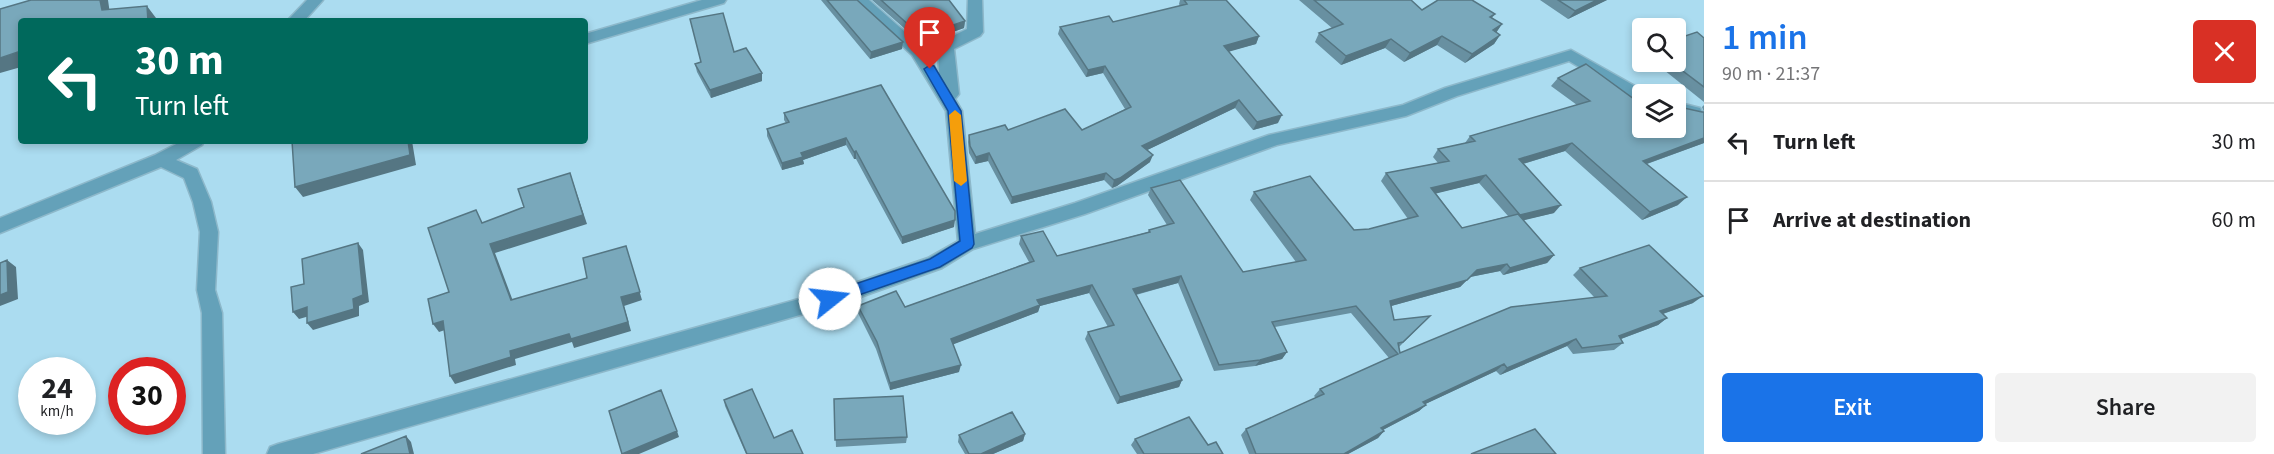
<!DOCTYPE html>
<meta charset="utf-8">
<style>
body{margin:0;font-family:"Source Sans 3",sans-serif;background:#f2f2f2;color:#202124;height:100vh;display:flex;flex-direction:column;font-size:22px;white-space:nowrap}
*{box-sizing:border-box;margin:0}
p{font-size:20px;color:#757577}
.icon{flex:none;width:33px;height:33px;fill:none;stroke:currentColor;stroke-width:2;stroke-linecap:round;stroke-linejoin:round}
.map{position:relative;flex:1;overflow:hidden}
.sheet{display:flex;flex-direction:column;background:#fff;width:570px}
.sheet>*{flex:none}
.guide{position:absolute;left:18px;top:18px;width:570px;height:126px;border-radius:6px;box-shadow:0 3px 9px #0003;background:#00695c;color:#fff;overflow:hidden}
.buttons{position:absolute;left:1632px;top:18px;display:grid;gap:12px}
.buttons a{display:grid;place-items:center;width:54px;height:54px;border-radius:6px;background:#fff;box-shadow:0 3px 9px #0003;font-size:30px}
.speed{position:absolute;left:18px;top:357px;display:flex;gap:12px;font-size:30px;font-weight:700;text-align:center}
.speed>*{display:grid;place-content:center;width:78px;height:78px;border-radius:50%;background:#fff;box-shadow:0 3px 9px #0003;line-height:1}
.speed small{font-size:15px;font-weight:400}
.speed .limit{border:9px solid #d22;background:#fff;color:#111}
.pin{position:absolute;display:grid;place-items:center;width:51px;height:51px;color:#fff;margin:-62px -26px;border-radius:50% 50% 50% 0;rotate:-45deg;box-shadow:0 0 6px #0007}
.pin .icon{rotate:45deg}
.me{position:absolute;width:66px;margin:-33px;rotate:74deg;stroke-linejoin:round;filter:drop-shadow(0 0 4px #0008)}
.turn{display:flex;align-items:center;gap:21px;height:126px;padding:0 18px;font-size:27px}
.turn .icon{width:78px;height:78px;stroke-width:2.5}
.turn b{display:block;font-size:42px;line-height:51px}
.round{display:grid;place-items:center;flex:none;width:63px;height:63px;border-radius:6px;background:#f2f2f2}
.overview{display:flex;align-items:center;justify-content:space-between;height:102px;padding:0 18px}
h1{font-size:36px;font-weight:600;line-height:45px;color:#1a73e8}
.primary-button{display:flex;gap:12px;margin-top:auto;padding:12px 18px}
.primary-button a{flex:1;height:69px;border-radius:6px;background:#1a73e8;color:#fff;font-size:24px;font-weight:600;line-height:69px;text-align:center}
.primary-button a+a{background:#f2f2f2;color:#202124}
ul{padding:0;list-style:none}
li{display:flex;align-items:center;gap:18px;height:78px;padding:0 18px;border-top:2px solid #e0e0e0}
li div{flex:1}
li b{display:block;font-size:22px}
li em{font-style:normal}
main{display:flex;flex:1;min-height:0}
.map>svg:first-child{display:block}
</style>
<main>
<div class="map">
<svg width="1704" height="454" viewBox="0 0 1704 454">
<rect width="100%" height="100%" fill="#abdcf0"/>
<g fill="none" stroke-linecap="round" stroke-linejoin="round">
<g stroke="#8db8ca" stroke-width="3">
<path id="street" d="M307 0H323L304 21H287Z
M702 0H726L724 3 585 44V34Z
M853 0H869L922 47 939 74 938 46 941 42 967 29 968 0H982L983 32 980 36 954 49 959 94 955 99 962 111 975 234 1075 203 1269 135 1403 105 1445 88 1571 50 1649 94H1642V103L1636 101 1569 61 1457 96 1406 116 1277 145 1085 214 973 249 942 268 849 301 313 454H267L270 447 278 444 849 285 928 258 958 241 946 111 912 55Z
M1676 102 1700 108 1702 112 1700 116 1694 118 1676 114Z
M182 141H204L202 145 176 160 197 169 211 202 218 232 215 290 222 313 225 454H203L202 313 197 290 200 232 193 202 184 178 161 167 0 233V218L155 155Z"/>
</g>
<use href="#street" fill="#64a1b9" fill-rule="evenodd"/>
</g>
<path fill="#6890a1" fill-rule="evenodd" d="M821 0H857L902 49 870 59Z
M872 0H949L965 21 964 28 921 43Z
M1180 0H1226L1259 36 1256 44 1229 51 1278 123 1253 130 1235 108 1147 150 1150 162 1117 186 1112 188 1104 180 1011 204 988 161 975 164 969 153 968 142 969 135 1008 130H1082L1125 109 1103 73 1086 77 1058 34 1060 27 1113 22 1180 6 1179 4Z
M1299 0H1411L1422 10 1495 14 1492 18 1502 24 1496 32 1500 35 1494 44 1465 63 1437 45 1404 62 1385 48 1341 65 1315 42 1319 33 1332 28Z
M1540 0H1607L1568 19Z
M690 19 762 73V81L711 98 697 72 695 64 701 63Z
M1704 38V102L1654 62H1676Z
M1558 78 1642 128 1704 112 1702 107 1704 105V143L1647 164 1678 205 1642 220 1565 151 1523 164 1554 213 1523 220 1554 255 1547 263 1503 275 1500 271 1470 277 1460 287 1391 306 1394 320 1423 323 1399 347 1400 353 1594 297 1573 275 1580 268 1693 303 1663 314 1667 318 1658 325 1621 339 1623 343 1614 350 1573 354 1567 346 1500 375 1496 371 1425 404 1426 405 1419 411 1383 430 1384 431 1378 438 1348 454H1249L1241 435 1246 429 1316 398 1314 396 1320 389 1389 358 1351 313 1275 327 1287 352 1282 359 1255 366 1214 371 1178 283 1136 295 1182 380 1179 387 1117 404 1085 339 1088 332 1108 327 1089 293 1040 306 1038 312 953 344 959 372 890 390 876 349 858 313V306L905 307 1029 262 1019 244 1021 236 1057 256 1148 232 1149 230 1167 225 1148 195 1151 188 1243 272 1296 262 1250 200 1254 192 1354 230 1369 229 1408 219 1381 181 1386 173 1438 163 1433 157 1438 149 1465 143 1470 136 1577 105 1551 86ZM1479 183 1508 216 1462 228 1436 193Z
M881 85 954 227 902 244 856 159H854L846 145 803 160 804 164 782 170 767 136V129L786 123 784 120V113Z
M834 399 907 437 906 443 836 447Z
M724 400 774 438 803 454H746L725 406Z
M1025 434 1023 441 993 454H965L958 442 959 435Z
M1135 439 1208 445 1223 454H1137L1131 445Z"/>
<path fill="#557683" d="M100 0H108L111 21 102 10Z
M1597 0H1607L1568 19 1575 11Z
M147 6 156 18 157 21H148Z
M965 21 964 28 921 43V36Z
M1502 24 1496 33 1493 30Z
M1500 35 1494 44 1465 63 1472 54Z
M1259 36 1256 44 1221 54 1224 46Z
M1442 36 1437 45 1404 62 1410 53Z
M1391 39 1385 48 1341 65 1346 56Z
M903 42 902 49 870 59 871 52Z
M21 51V67L0 73V58Z
M1105 66 1103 73 1086 77 1088 70Z
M762 73V81L711 98 710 90Z
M1239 100 1235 108 1139 154 1142 146Z
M1282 115 1278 123 1253 130 1257 122Z
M846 138V145L803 160 804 164 782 170V163L801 153Z
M1704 138V143L1635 168 1643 161Z
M408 141H412L416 165 303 197 295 187Z
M1572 143 1565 151 1512 167 1519 159Z
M856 151V159H854V152Z
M989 153 988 161 975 164 976 157Z
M1153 155 1150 162 1117 186 1112 188 1114 180Z
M1106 173 1104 180 1011 204 1012 197Z
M1486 175 1479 183 1426 196 1431 188Z
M573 182 587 224 495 253 516 309 511 300 490 244Z
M1687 197 1678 205 1642 220 1650 212Z
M1561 205 1554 213 1513 223 1520 215Z
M955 220 954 227 902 244V237Z
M358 243 363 250 369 302 359 306V316L313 330 307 323 353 299Z
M626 246 642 300 624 306 631 331 574 348 572 342 515 359 516 365 455 384 450 376 510 351 621 297Z
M1554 255 1547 263 1503 275 1510 268Z
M7 260 16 267 18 299 0 306V295Z
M1507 264 1500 271 1470 277 1460 287 1384 308 1390 301 1477 270Z
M1181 276 1178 283 1130 296 1133 289Z
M1092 285 1089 293 1040 306 1038 312 949 346 951 339 1037 300Z
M1703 296 1693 303 1651 318 1660 311Z
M307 307 313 315 299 319 293 312Z
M1667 318 1658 325 1610 343 1619 336Z
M443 321 448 329 439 332 433 324Z
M1576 339 1567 346 1500 375 1507 368Z
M1287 352 1282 359 1255 366 1260 360Z
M1504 364 1496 371 1417 408 1423 402Z
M961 365 959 372 890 390V383Z
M1182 380 1179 387 1117 404 1120 397Z
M1426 405 1419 411 1375 434 1381 428Z
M677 431 679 437 639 454H622Z
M1384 431 1378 438 1348 454H1344Z
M1025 434 1023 441 993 454H981Z
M406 436 411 442 414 454H410Z"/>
<path fill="#79a8bb" stroke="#557683" stroke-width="1.5" d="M31 0H100L102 10 147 6 148 21H21V51L0 58V9Z
M827 0H857L903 42 871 52Z
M881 0H949L965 21 921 36Z
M1184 0H1226L1259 36 1224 46 1282 115 1257 122 1239 100 1142 146 1153 155 1120 178 1114 180 1106 173 1012 197 989 153 976 157 970 146 969 135 1005 125 1008 130 1065 109 1082 130 1131 107 1105 66 1088 70 1060 27 1109 16 1113 22 1187 4Z
M1314 0H1411L1422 10 1438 0H1472L1495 14 1490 17 1502 24 1493 30 1500 35 1472 54 1442 36 1410 53 1391 39 1346 56 1319 33 1343 24Z
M1558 0H1597L1575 11Z
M723 13 734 52 746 48 762 73 710 90 695 64 701 62 690 19Z
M1697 32 1704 38V87L1671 62H1676V39Z
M1586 64 1642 105V128H1676V112L1684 108 1702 112H1704V138L1643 161 1687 197 1650 212 1572 143 1519 159 1561 205 1520 215 1486 175 1431 188 1462 228 1518 214 1554 255 1510 268 1507 264 1477 270 1467 280 1390 301 1394 320 1430 316 1403 342 1398 343 1400 353 1511 307 1607 296 1580 268 1649 245 1703 296 1660 311 1667 318 1619 336 1623 343 1582 348 1576 339 1507 368 1504 364 1423 402 1426 405 1381 428 1384 431 1344 454H1256L1246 429 1324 394 1320 389 1398 354 1356 306 1272 322 1287 352 1260 360 1219 365 1181 276 1133 289 1182 380 1120 397 1088 332 1114 325 1092 285 1037 300 1040 305 951 339 961 365 890 383 877 342 858 306 896 291 905 307 1034 261 1021 236 1043 231 1057 256 1150 232 1149 230 1174 223 1151 188 1180 180 1243 272 1306 260 1254 192 1310 176 1354 230 1369 229 1418 216 1386 173 1449 161 1438 149 1475 141 1470 136 1590 101 1558 78Z
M881 85 955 211V220L902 237 856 151 854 152 846 138 801 153 803 157 782 163 767 129 789 122 784 113Z
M292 141H408L410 155 295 187Z
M570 173 583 215 490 244 511 300 587 278 583 258 626 246 640 292 621 297 628 322 571 339 569 334 510 351 511 357 450 376 443 321 433 324 428 299 449 292 428 228 476 210 482 223 524 207 518 189Z
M358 243 363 295 353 299 354 309 307 323V307L293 312 291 287 304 284 302 259Z
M7 260 8 292 0 295V263Z
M752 389 774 438 792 430 803 454H747L724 400Z
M661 390 677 431 622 454 609 411Z
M903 396 907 437 835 440 834 399Z
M1012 412 1025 434 981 454H969L959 435Z
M1189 417 1208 445 1216 442 1223 454H1144L1135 439Z
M1535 429 1556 454H1471Z
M406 436 410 454H361Z"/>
<path fill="#1a73e8" stroke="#114b97" stroke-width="1.5" d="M930 65 934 66 961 111 974 244 972 248 940 267 830 305 825 303 822 299 825 294 930 259 960 241 948 111 924 69Z"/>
<path fill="#f59e0b" d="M955 110 961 115 967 181 961 186 954 181 949 115Z"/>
</svg>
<div class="buttons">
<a><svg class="icon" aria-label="search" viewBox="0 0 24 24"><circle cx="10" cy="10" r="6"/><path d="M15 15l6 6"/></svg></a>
<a><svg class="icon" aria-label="layers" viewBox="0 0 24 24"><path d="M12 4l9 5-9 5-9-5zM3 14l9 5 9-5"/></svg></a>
</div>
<div class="speed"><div>24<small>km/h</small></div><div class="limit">30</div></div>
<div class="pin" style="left:930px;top:69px;background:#d93025"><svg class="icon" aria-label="arrive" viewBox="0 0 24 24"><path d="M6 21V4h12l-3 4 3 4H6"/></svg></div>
<svg class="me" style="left:830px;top:299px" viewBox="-20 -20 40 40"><circle r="19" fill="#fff"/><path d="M0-13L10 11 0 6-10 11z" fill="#1a73e8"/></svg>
<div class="guide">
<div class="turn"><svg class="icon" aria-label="left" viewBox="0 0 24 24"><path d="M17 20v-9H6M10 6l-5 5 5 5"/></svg><div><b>30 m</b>Turn left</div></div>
</div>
</div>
<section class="sheet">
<div class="overview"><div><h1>1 min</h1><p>90 m · 21:37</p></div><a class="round" style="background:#d93025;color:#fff"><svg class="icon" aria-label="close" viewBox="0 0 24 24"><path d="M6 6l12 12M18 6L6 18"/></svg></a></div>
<ul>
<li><svg class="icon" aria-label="left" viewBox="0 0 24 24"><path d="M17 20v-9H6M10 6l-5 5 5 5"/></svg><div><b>Turn left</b></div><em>30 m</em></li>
<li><svg class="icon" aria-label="arrive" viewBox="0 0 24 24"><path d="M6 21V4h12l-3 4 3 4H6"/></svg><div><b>Arrive at destination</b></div><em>60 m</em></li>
</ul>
<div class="primary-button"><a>Exit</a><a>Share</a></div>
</section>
</main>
